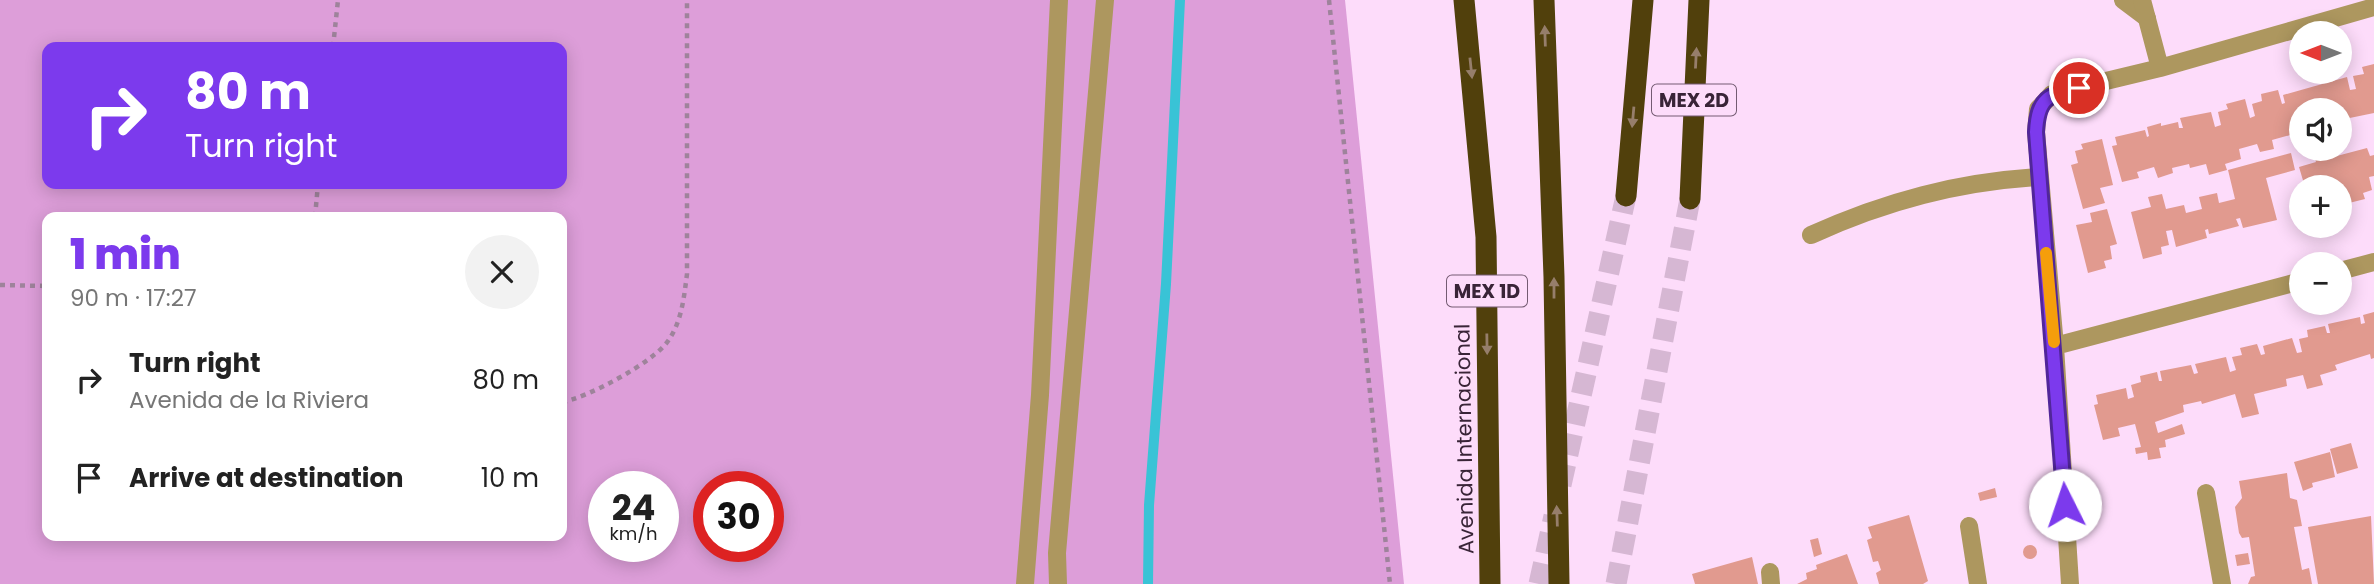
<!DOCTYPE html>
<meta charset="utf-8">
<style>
body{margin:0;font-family:Poppins,sans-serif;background:#f2f2f2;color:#222;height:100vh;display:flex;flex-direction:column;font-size:26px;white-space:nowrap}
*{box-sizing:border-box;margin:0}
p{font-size:23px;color:#767676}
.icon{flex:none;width:38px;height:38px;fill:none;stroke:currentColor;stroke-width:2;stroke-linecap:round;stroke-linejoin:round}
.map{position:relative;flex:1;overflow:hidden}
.sheet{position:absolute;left:42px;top:212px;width:525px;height:329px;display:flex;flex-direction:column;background:#fff;border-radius:14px;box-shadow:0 4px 18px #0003}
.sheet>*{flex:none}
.hud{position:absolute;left:42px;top:42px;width:525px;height:147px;border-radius:14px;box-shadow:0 4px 18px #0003;background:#7c3aed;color:#fff;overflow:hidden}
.needle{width:46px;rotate:270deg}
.controls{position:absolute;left:2289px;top:21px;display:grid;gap:14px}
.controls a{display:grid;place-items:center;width:63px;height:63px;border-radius:50%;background:#fff;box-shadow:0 4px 18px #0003;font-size:35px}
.speed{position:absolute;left:588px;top:471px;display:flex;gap:14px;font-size:35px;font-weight:700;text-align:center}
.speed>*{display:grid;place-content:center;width:91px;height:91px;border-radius:50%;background:#fff;box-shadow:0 4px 18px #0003;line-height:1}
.speed small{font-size:18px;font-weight:400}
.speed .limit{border:10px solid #d22;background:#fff;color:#111}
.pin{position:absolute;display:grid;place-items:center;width:60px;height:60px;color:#fff;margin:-30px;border:4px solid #fff;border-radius:50%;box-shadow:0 2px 7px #0007}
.me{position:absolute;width:77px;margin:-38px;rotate:356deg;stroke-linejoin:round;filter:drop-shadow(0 0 5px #0008)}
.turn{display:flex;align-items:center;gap:24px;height:147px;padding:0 28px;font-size:32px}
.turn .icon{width:91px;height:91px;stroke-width:2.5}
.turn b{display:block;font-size:49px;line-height:60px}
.round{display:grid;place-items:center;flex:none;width:74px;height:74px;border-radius:37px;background:#f2f2f2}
.headline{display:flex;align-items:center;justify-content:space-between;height:119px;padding:0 28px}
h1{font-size:42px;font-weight:800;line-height:52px;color:#7c3aed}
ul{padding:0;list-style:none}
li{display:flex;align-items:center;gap:21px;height:98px;padding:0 28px}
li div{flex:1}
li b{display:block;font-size:26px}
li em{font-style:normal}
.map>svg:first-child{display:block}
</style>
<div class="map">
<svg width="2374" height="584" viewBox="0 0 2374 584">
<rect width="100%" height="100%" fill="#fddcfa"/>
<path fill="#dd9ed9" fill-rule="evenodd" d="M0 0H1345L1404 584H0ZM47 47H562V184H47ZM47 217H562V536H47ZM604 486H663V546H604ZM709 486H768V546H709Z"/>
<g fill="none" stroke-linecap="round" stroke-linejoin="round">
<path stroke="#39c3d6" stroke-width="10" d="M1148 584 1149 505 1166 284 1180 0"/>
</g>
<path fill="#e19a8f" d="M2374 64V113L2340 120V110H2301V132L2272 140 2274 149 2260 152 2257 144 2239 149 2241 159 2225 164 2227 170 2209 175 2206 164 2190 168 2189 164 2172 168 2173 173 2158 178 2154 167 2137 172 2139 178 2122 182 2112 146 2117 145 2115 137 2145 130 2147 137 2149 136 2147 127 2161 123V126L2178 122 2179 128H2183L2180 118 2211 112 2215 127 2221 125 2218 112 2228 109 2226 104 2245 99 2250 118 2255 116 2252 104 2262 101 2261 94 2278 90 2282 104 2285 103 2283 95 2347 77 2350 90 2356 89 2353 76 2364 74 2362 67Z
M2102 139 2113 185 2100 188 2105 203 2083 209 2071 165 2078 163 2075 151 2083 149 2081 144Z
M2367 148 2370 156 2374 155V176L2369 177 2372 190 2363 193 2365 199 2345 204 2340 185 2305 187 2299 167 2316 162 2313 153 2331 149 2333 157Z
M2291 153 2295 170 2266 178 2277 220 2243 228 2240 218 2236 219 2239 226 2209 234 2208 229 2205 230 2207 238 2176 247 2172 230 2166 231 2169 245 2161 247 2162 254 2143 259 2131 212 2151 207 2148 197 2162 194 2166 209 2184 205 2186 213 2202 209 2199 197 2217 193 2219 203 2235 199 2228 170Z
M2107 209 2117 244 2110 246 2112 259 2104 261 2106 268 2088 273 2076 225 2092 222 2090 213Z
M2374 312V358L2371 359 2370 354 2335 365 2337 370 2320 375 2323 385 2307 389 2303 375 2286 379 2287 386 2254 394 2259 414 2242 418 2235 394 2202 404 2201 401 2183 405 2184 412 2155 422 2158 433 2182 424 2185 434 2165 440 2166 447 2159 448 2161 458 2148 460 2147 452 2136 454 2135 448 2141 447 2135 424 2118 428 2120 436 2103 440 2094 405 2098 404 2096 395 2126 388 2128 399 2134 397 2131 385 2141 382 2140 376 2157 372 2159 381H2162L2160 371 2191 365 2194 374 2198 373 2195 364 2226 357 2230 372 2236 370 2232 357 2242 355 2240 348 2257 344 2261 355 2265 354 2263 346 2292 338 2297 353 2302 352 2299 339 2308 337 2307 330 2325 326 2327 333H2330L2328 324 2360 317 2361 324 2365 323 2363 315Z
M2351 443 2358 468 2337 474 2330 449Z
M2330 452 2335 477 2312 483 2313 487 2303 491 2294 462Z
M2287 473 2290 498 2297 500 2302 526 2294 527 2302 570 2309 568 2312 584H2248L2251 577 2255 576 2249 537 2242 538 2239 533 2235 507 2242 498 2239 481Z
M1995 488 1997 497 1980 501 1978 493Z
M1909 515 1928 581 1923 584H1879L1876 573 1881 570 1878 561 1873 562 1867 540 1872 538 1868 527Z
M2371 516 2374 584H2318L2308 527Z
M1818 538 1822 554 1814 557 1810 540Z
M2023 552a7 7 0 1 1 14 0a7 7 0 1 1-14 0Z
M2248 553 2250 564 2237 566 2235 555Z
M1847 554 1858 584H1797L1807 579 1806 573 1817 569 1816 565Z
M1752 557 1758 584H1695L1692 574Z"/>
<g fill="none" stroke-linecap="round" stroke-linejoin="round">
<path stroke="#d6b7d3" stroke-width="21" stroke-dasharray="21 10" stroke-linecap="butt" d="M1561 485 1626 196
M1539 584 1554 516
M1616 584 1690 199"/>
<path stroke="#9e839b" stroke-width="4.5" stroke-dasharray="5 5" stroke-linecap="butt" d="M1329 0 1390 584
M333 47 338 0
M315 217 318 184
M0 285 47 286
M562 402C587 398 654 362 668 341 682 321 684 297 687 274V0"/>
<path stroke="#ad975f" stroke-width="18" d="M2123 0 2147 18
M1811 235C1886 201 1958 182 2039 177
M2206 493 2222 584
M1770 572 1771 584
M1025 584 1040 395 1059 0
M1058 584 1057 553 1105 0"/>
<path stroke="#ad975f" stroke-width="18" d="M2142 0 2160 68
M2340 271 2374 262
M2055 346 2301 281
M1969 526 1978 584
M2070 584 2055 346 2036 132 2038 109 2052 94 2160 68 2374 7"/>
<path stroke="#51400c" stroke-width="21" d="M1464 0 1486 237 1490 584
M1544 0 1554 277 1559 584
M1626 196 1643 0
M1690 199 1699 0"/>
</g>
<defs><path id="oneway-solid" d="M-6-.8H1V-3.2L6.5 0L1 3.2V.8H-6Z" transform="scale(1.75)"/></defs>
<g fill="#967e6b">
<use href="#oneway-solid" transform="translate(1545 36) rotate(-92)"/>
<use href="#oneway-solid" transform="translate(1696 58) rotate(-87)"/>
<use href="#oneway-solid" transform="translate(1471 68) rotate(84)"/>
<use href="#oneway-solid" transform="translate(1633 117) rotate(95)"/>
<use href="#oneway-solid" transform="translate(1554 288) rotate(-90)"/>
<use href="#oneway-solid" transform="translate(1487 344) rotate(89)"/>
<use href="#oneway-solid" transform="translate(1557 516) rotate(-92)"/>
</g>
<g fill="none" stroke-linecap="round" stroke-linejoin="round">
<g stroke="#51269a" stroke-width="18">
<path id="route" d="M2065 505 2036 132C2038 97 2048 95 2079 88"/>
</g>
<use href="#route" stroke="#7c3aed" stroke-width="12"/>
<path stroke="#f59e0b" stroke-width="12" d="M2046 253 2054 342"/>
</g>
<g text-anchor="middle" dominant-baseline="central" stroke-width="7" stroke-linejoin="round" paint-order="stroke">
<g fill="#fddcfa" stroke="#745b72" stroke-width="2">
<rect x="1652" y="84.5" width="84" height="31" rx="5"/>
<rect x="1447" y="275.5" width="80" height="31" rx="5"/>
</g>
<g font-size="19" font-weight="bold" fill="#392437">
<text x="1694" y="100">MEX 2D</text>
<text x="1487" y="291">MEX 1D</text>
</g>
<g font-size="21" fill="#392437" stroke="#fddcfa">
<text transform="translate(1464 439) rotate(-91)">Avenida Internacional</text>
</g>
</g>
</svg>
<div class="controls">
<a><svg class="needle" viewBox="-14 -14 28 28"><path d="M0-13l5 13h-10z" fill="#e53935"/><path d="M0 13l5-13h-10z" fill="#767676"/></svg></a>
<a><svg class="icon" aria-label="sound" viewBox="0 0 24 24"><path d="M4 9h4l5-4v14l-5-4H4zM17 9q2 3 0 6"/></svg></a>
<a>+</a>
<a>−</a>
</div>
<div class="speed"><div>24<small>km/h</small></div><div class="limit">30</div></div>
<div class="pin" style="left:2079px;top:88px;background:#d93025"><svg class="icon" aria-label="arrive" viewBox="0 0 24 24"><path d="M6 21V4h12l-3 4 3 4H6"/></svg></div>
<svg class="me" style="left:2065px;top:505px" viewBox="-20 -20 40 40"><circle r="19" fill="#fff"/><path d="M0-13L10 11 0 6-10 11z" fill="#7c3aed"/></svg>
<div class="hud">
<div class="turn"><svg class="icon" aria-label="right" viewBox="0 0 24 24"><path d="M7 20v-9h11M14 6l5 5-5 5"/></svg><div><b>80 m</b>Turn right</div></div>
</div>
<section class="sheet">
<div class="headline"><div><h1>1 min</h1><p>90 m · 17:27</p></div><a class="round"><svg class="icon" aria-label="close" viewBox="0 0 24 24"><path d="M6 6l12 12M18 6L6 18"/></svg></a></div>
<ul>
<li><svg class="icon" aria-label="right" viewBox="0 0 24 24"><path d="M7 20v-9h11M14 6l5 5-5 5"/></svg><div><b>Turn right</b><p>Avenida de la Riviera</p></div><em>80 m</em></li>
<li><svg class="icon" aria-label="arrive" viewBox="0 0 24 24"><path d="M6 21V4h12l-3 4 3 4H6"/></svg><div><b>Arrive at destination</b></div><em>10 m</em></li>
</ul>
</section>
</div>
